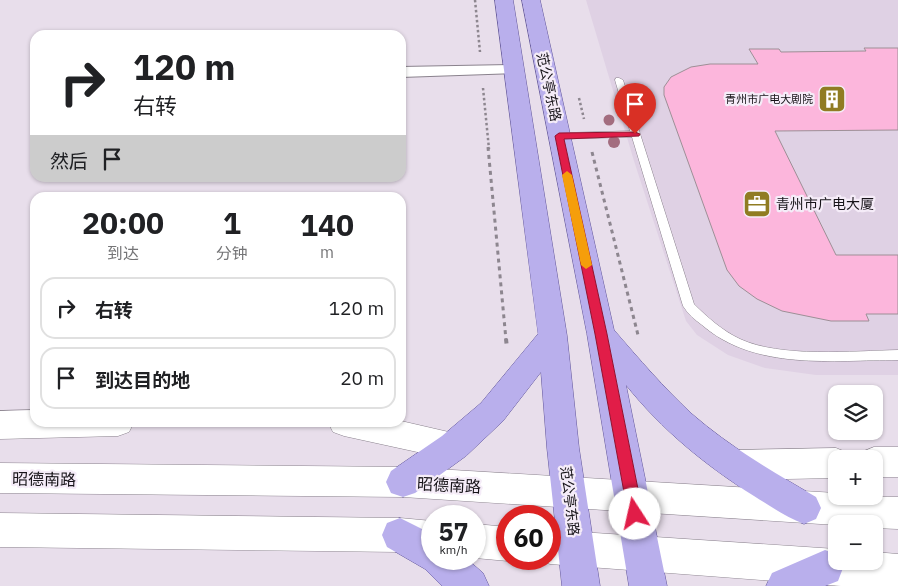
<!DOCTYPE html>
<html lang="zh">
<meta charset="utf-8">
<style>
body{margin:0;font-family:"IBM Plex Sans","Noto Sans SC",sans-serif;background:#f2f2f2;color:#202124;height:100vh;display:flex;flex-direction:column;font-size:19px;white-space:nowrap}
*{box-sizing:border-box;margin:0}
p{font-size:16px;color:#757577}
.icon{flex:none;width:28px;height:28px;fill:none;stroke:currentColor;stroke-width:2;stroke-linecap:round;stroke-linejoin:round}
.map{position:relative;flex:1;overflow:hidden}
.panel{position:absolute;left:30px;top:192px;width:376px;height:235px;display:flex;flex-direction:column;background:#fff;border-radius:15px;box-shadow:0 1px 4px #0004}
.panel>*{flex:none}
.hud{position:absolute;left:30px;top:30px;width:376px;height:152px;border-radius:15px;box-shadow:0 1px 4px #0004;background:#fff;color:#202124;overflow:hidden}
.fabs{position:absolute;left:828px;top:385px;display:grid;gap:10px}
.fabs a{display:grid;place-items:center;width:55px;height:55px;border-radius:10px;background:#fff;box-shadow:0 1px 4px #0004;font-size:25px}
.speed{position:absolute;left:421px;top:505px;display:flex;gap:10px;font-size:25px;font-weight:700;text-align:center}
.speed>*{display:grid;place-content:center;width:65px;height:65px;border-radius:50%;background:#fff;box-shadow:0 1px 4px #0004;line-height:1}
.speed small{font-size:12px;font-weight:400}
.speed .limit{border:8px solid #d22;background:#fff;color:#111}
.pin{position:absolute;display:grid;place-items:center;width:42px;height:42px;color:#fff;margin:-51px -21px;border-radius:50% 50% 50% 0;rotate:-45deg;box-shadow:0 0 5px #0007}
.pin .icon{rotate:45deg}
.me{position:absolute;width:55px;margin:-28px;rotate:350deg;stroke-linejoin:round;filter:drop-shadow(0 0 4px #0008)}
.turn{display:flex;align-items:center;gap:18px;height:105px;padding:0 20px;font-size:22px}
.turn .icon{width:65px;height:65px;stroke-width:2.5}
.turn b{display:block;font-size:35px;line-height:42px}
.then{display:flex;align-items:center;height:48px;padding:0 20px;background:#0003;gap:10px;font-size:19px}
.eta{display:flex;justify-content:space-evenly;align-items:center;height:85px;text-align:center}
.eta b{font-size:30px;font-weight:700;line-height:35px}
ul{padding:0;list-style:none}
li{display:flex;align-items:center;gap:15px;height:62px;margin:0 10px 8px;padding:0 10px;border:2px solid #e0e0e0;border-radius:15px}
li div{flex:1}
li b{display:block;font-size:19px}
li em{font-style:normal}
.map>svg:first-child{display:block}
</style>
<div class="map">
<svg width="898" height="586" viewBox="0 0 898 586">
<rect width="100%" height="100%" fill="#e8deeb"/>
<path fill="#dfd1e4" d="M586 0H898V375H816L765 368 728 355 697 335 686 321 634 161Z"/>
<path fill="#fcb6dc" stroke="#9d8f96" d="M864 48H898V130L775 131 836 255H898V314H866L869 321H831L782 311 757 299 739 286 727 270 664 95V87L671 77 691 67 710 64H758L749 49H779L781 52 866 51Z"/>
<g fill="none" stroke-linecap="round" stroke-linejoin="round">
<g stroke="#8a828d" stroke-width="1">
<path id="service" d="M616 78H619L623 80 694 304C708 318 723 331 740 339 781 358 853 351 898 350V360C833 360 755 371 702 325 695 320 688 314 683 306L632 137 559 139 554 136 559 133 630 131 615 80Z"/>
</g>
<g stroke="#8a828d" stroke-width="2">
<path id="minor" d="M515 65 521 67 523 70 521 73 401 77V67Z"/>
</g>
<g stroke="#8a828d" stroke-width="1">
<path id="tertiary" d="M35 410V422H134L129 432 118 436 0 439V411Z
M401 421 466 436 470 446 466 456 454 460 344 436 333 432 328 422H401Z
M874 447H898V477H874V459H859L862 452Z
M836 448 848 453 851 459H836V478L735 480 723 475 718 465 723 455 735 450Z"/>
</g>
<g stroke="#8a828d" stroke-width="1">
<path id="secondary" d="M0 463 403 467 836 493V496L898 497V529L874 528V524L836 525 403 497 0 493Z
M0 513 400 518 432 521V555L400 552 0 547Z
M475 524 508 527V559H514L508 561 475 558Z
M550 530 836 549V561H874V552L898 554V586H841L550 564 537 559H550Z"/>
</g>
<g stroke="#62569a" stroke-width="1">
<path id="primary" d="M495 0H513L567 336 579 448 600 586H562L547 448 541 372 503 421 466 456 415 493 403 497 391 493 386 482 391 471 442 436 481 403 538 334Z
M522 0H540L614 330C639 359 664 388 692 414 730 447 773 472 816 497L821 508 816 519 804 524C786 517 770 506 754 496 705 465 662 430 626 385L667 586H629L587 334Z
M400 518 432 534V559H467L483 573 489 586H442L425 569 387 547 382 535 387 523Z
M825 550 836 554V561H841L843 568 838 581 825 586H766L772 573Z"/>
</g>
<path stroke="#8d868f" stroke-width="2.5" stroke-dasharray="2.5 2.5" stroke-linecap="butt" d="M475 0 480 52
M483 88 489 149
M579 98 584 119"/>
<path stroke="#8d868f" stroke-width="3" stroke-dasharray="4 4" stroke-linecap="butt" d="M488 147 506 340
M592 152 638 335"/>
<path stroke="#8d868f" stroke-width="4" stroke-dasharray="4.5 4.5" stroke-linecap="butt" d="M506 339 507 348"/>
<use href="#service" fill="#fff" fill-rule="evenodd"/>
<use href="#minor" fill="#fff" fill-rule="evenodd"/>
<use href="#tertiary" fill="#fff" fill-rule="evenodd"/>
<use href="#secondary" fill="#fff" fill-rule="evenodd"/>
<use href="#primary" fill="#b9afec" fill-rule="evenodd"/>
</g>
<g fill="#a36d7f">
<circle cx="609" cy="120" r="5.5"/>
<circle cx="614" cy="142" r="6"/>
</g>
<path fill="#e11d48" stroke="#92132f" d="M635 132 640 134 639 136 564 139 607 334 643 514 641 519 635 521 630 519 628 514 595 334 555 136 559 133Z"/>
<path fill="#f59e0b" d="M567 171 572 175 592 265 586 269 581 265 562 175Z"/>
<defs>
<g id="building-square" transform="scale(1.4375)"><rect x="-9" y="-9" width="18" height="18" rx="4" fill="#907c22" stroke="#f5ecf8"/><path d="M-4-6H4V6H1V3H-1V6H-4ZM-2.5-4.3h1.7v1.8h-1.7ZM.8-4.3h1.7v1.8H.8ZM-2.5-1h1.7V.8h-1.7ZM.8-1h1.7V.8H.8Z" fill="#fff"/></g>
<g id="office-square" transform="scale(1.4375)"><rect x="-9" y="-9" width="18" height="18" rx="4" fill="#907c22" stroke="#f5ecf8"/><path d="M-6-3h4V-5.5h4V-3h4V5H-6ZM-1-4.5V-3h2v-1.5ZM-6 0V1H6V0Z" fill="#fff"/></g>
</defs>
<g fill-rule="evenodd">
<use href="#building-square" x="832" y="99"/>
<use href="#office-square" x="757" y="204"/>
</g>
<g text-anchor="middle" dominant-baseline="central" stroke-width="4.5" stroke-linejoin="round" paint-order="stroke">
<g font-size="11" fill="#171419" stroke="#f5ecf8" text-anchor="end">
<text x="813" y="99">青州市广电大剧院</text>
</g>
<g font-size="14" fill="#171419" stroke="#f5ecf8">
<text transform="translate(549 87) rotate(78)">范公亭东路</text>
<text transform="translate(570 501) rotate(83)">范公亭东路</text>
</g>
<g font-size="14" fill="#171419" stroke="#f5ecf8" text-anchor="start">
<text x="776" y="204">青州市广电大厦</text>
</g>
<g font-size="16" fill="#171419" stroke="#f5ecf8">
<text transform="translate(44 479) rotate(1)">昭德南路</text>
<text transform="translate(449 485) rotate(3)">昭德南路</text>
</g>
</g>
</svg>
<div class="fabs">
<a><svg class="icon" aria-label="layers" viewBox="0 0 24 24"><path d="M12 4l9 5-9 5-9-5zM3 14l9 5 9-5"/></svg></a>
<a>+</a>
<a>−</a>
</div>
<div class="speed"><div>57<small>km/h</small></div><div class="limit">60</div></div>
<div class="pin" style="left:635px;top:134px;background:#d93025"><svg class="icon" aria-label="arrive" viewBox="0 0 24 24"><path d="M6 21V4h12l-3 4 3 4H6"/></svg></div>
<svg class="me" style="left:635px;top:514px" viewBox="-20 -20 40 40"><circle r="19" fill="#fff"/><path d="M0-13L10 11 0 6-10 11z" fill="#e11d48"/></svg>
<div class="hud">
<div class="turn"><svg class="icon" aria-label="right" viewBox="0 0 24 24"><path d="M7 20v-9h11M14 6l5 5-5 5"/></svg><div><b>120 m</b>右转</div></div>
<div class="then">然后<svg class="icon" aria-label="arrive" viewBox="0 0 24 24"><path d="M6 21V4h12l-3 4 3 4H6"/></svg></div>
</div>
<section class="panel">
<div class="eta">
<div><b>20:00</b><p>到达</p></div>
<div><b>1</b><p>分钟</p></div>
<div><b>140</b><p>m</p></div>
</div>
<ul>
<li><svg class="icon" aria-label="right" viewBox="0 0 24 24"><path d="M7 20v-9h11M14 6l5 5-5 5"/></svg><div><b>右转</b></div><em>120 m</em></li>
<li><svg class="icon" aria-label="arrive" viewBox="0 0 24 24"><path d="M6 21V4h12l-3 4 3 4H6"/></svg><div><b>到达目的地</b></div><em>20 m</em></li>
</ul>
</section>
</div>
